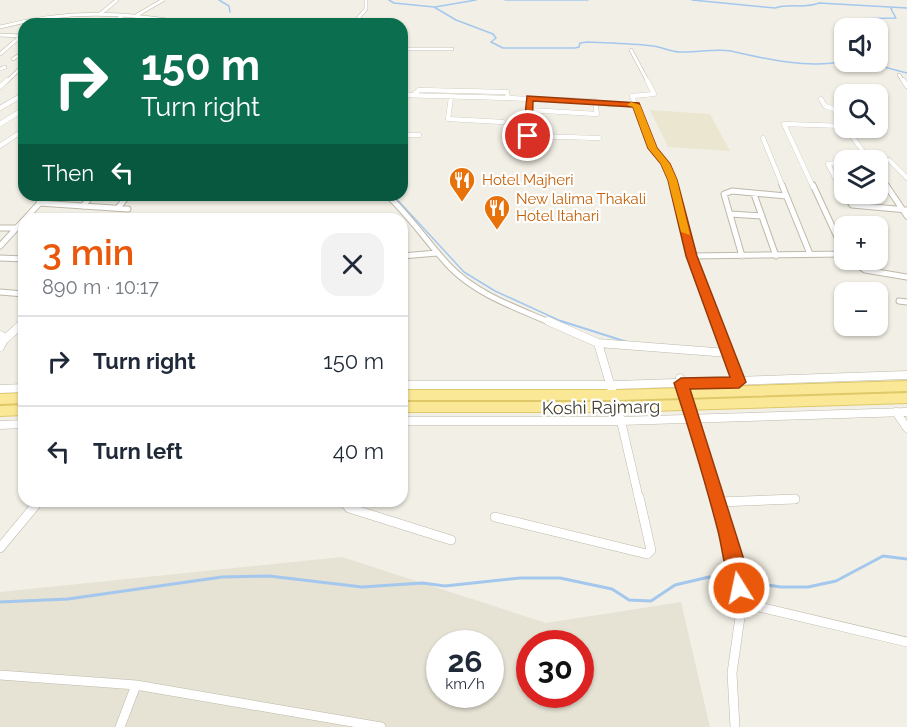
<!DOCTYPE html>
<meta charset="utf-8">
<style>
body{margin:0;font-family:Raleway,sans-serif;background:#f2f2f3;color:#1f2937;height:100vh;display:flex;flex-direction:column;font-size:22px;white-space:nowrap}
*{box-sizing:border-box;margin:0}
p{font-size:20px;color:#747a83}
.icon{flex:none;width:33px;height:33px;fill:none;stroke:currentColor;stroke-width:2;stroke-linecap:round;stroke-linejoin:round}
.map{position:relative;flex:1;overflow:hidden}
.details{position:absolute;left:18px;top:213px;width:390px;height:294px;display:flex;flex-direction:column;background:#fff;border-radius:18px;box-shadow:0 2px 4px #0004}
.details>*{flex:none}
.hud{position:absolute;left:18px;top:18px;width:390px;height:183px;border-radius:18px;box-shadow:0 2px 4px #0004;background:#0b6e4f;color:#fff;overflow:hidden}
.fabs{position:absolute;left:834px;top:18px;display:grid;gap:12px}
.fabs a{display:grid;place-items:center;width:54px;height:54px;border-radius:12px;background:#fff;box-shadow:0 2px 4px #0004;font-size:30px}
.speed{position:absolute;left:426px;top:630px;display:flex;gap:12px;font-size:30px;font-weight:700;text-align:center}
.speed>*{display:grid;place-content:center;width:78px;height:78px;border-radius:50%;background:#fff;box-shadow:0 2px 4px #0004;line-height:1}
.speed small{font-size:15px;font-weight:400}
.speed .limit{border:9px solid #d22;background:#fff;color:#111}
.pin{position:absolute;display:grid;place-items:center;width:51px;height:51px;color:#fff;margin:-26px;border:3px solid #fff;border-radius:50%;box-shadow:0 2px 6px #0007}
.me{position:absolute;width:66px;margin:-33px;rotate:350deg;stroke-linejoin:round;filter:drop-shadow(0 0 4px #0008)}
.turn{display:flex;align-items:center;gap:21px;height:126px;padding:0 24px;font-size:27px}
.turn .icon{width:78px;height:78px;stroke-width:2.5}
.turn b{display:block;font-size:42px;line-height:51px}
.then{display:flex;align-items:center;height:57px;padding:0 24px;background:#0003;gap:12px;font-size:22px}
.round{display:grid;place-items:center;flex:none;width:63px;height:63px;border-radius:18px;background:#f2f2f3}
.overview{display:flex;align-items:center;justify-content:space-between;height:102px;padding:0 24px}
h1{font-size:36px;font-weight:600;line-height:45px;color:#ea580c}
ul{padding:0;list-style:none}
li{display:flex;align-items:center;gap:18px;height:90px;padding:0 24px;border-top:2px solid #e0e1e3}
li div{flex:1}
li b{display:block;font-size:22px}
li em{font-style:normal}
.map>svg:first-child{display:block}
</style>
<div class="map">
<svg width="907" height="727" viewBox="0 0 907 727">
<rect width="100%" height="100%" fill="#f2f0e6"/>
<path fill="#e6e2d4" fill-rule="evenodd" d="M342 557 546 623 681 602 710 727H0V592ZM440 644H490V694H440ZM530 644H580V694H530Z"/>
<path fill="#ebe6d0" d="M650 110 710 114 730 151 668 147Z"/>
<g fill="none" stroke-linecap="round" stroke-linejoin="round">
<path stroke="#a4c7ed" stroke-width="1.5" d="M219 0 229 6 230 12
M389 0 394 3 434 7 456 20 493 34 496 38 491 42 503 48H575L579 47 580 43 588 42C609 43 631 43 653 46 662 47 671 52 680 52 696 53 715 48 731 51 765 59 810 69 844 61
M505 0H588
M692 0 775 8C790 3 805 9 819 3L907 8
M435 7 476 0
M850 19 896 18 891 9 893 7
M865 62 907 73
M393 195 464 272 495 291 565 323"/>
<path stroke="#a4c7ed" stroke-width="2" d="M561 321 627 342"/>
<path stroke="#a4c7ed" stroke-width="3" d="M740 581 781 587H808L836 581 883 556 907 559
M0 602 68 599 222 577 269 576 362 587 423 583 445 586 520 578H560L612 589 629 600 651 601 675 585 709 577 735 580"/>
<g stroke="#bdb8a9" stroke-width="4">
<path id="minor-far4" d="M99 15 117 0
M137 15 163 0
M111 24 122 16
M353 24 366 9V0
M0 27C69 9 122 12 192 24
M0 35 21 36 0 54
M631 50 648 82
M13 59 24 52
M0 69 5 67
M402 69 404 49H452
M899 75 904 82
M6 82 24 65"/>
</g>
<g stroke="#bdb8a9" stroke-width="5">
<path id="minor-far3" d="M647 80 654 94 632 96 652 148 665 164 675 187
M903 80 907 86
M0 87 7 80
M402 95 508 98 507 92 419 90 413 95
M451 97 448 119 503 122
M508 98 529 99
M529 99 595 101 597 114 528 110Z
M821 99 825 106 834 109 844 125
M596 103 636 105
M0 108 24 94
M528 110V136L599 138
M0 124 24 109
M846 128 865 154
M402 135H419
M763 138 783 187
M0 146 24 130
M869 160H889L907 178
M878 173 887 187
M813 187 784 124 844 126
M840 187 828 164 844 162"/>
</g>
<g stroke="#bdb8a9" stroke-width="7">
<path id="minor-far2" d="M674 185 692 256 717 323
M782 185 810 254
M813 185 844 252
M840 185 844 193
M886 185 907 216
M754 194 776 256
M845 194 852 205 907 210
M387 195C411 217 428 244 451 268 478 295 517 308 551 323
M39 203 128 209
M83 206 92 195
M118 208 128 195
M730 214 762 216
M25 219 47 195
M0 228H17
M0 246 24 220
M402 256 437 253
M692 256 844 254
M742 256 724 194 732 191 786 196
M0 258 24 259
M850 260 865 270 907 277
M0 292 24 294
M899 301 907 302"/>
</g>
<g stroke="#bdb8a9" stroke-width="9">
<path id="minor-far1" d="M548 321 598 343 621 421 639 499
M716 321 739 382
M0 335 5 338 0 347
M4 340 24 322
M598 343 728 353
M680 378 717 499
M402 385H616L907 375
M0 389 24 388
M896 412 907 428
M402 421H621L907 412
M0 425 24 424"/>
</g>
<g stroke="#bdb8a9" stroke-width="10">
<path id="minor" d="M716 497 736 563 742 603 732 673 735 727
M344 501 349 508 451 540
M718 502 795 499
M495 517 647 554 651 550 639 497
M0 548 39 501
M742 603 907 642
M0 675 136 685 381 727
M120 727 136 685"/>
</g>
<g stroke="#dec868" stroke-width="2">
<path id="primary" d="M907 381V391L619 400H402V390H619Z
M24 393V403L0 404V394Z
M907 393V403L617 412H402V402H617Z
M24 405V415L0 416V406Z"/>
</g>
<use href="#minor-far4" stroke="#fff" stroke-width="3"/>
<use href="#minor-far3" stroke="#fff" stroke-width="4.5"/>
<use href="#minor-far2" stroke="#fff" stroke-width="5"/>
<use href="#minor-far1" stroke="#fff" stroke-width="8"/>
<use href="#minor" stroke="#fff" stroke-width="9"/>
<use href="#primary" fill="#fae897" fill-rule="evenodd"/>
</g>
<path fill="#ea580c" stroke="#983908" stroke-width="1.5" d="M527 96 639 103 657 148 670 164 677 180 697 256 746 382 739 388 690 389 745 563 749 588 746 594 739 597 733 594C725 576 723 551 718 531 705 481 690 432 674 383L681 378 730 377 686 256 668 180 661 164 648 148 633 107 533 101 532 136 528 139 523 136Z"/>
<path fill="#f59e0b" d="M631 102 640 105 657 148 670 164 677 180 690 235 681 232 668 180 661 164 648 148 633 107 627 105Z"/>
<defs>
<g id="restaurant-pin" transform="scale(1.35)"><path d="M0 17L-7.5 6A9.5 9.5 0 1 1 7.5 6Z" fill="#e8710a" stroke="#fff"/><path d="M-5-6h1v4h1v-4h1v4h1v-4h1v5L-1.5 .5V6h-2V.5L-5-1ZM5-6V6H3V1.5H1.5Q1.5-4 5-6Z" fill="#fff"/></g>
</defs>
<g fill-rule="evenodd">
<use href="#restaurant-pin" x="462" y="180"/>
<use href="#restaurant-pin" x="497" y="208"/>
</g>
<g text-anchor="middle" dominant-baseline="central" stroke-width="4.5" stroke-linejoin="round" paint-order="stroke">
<g font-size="15" fill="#c56008" stroke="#fff" text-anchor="start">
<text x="482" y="180">Hotel Majheri</text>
<text x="516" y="199">New lalima Thakali<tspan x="516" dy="17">Hotel Itahari</tspan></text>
</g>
<g font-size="18" fill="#444035" stroke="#fff">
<text transform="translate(601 407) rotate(-1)">Koshi Rajmarg</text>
</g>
</g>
</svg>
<div class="fabs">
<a><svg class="icon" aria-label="sound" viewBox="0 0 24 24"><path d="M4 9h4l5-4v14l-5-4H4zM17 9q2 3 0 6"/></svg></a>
<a><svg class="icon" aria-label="search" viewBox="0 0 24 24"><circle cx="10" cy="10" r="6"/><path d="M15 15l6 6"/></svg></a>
<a><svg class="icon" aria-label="layers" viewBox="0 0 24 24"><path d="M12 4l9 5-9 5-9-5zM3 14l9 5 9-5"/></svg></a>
<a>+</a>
<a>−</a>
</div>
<div class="speed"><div>26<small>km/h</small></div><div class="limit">30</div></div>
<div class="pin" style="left:528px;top:136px;background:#d93025"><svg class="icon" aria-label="arrive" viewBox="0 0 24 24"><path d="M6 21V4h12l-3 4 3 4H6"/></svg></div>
<svg class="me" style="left:739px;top:588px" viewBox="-20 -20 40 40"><circle r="17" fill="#ea580c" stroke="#fff" stroke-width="3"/><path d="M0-11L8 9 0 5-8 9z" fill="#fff"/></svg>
<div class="hud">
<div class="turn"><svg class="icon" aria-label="right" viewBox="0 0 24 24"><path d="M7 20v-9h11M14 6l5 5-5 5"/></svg><div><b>150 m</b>Turn right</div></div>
<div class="then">Then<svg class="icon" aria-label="left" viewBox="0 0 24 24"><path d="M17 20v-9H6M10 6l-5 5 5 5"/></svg></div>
</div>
<section class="details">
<div class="overview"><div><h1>3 min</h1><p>890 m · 10:17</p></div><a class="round"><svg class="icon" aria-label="close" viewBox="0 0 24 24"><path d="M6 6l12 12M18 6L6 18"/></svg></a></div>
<ul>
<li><svg class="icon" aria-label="right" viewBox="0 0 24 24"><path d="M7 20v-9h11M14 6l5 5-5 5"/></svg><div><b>Turn right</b></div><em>150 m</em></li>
<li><svg class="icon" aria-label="left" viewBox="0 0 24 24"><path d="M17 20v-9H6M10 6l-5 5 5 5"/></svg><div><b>Turn left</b></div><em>40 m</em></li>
</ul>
</section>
</div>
